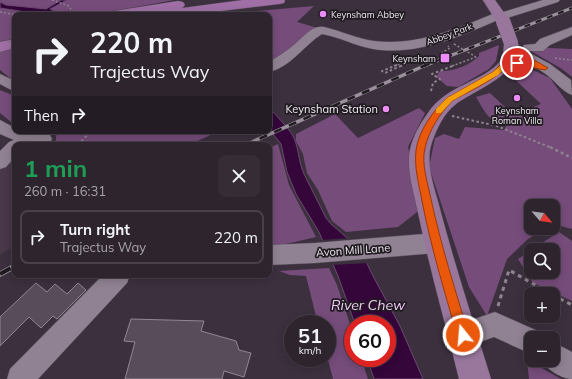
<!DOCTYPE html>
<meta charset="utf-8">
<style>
body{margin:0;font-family:Mulish,sans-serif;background:#352c36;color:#f1f3f6;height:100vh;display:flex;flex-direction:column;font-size:15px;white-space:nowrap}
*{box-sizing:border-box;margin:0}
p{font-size:13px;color:#a7a4aa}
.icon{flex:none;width:22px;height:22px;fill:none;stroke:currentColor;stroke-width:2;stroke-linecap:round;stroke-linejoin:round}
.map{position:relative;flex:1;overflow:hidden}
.details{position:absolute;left:12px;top:142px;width:260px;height:136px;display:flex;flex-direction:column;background:#2d242e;border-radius:8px;box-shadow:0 2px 10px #0003,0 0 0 1px #48414a}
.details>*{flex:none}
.hud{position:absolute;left:12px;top:12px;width:260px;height:122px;border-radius:8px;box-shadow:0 2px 10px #0003,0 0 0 1px #48414a;background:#2d242e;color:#f1f3f6;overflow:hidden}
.needle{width:26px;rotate:118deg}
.buttons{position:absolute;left:524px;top:199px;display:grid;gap:8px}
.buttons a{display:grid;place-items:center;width:36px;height:36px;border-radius:8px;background:#2d242e;box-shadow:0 2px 10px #0003,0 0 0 1px #48414a;font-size:20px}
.speed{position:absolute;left:284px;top:315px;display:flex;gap:8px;font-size:20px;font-weight:700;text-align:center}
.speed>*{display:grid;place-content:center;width:52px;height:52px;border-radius:50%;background:#2d242e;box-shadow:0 2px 10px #0003,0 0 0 1px #48414a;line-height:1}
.speed small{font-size:10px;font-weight:400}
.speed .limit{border:6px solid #d22;background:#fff;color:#111}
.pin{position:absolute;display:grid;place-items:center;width:34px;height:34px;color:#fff;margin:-17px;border:2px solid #fff;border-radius:50%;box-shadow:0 1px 4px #0007}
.me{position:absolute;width:44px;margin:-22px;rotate:343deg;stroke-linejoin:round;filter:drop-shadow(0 0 3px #0008)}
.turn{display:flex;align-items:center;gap:14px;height:84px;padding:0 12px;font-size:18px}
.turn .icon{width:52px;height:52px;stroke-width:2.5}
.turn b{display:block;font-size:28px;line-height:34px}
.then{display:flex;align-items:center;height:38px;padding:0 12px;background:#0003;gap:8px;font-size:15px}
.round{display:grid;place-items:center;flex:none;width:42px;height:42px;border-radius:8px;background:#352c36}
.head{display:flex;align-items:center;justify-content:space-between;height:68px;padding:0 12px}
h1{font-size:24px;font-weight:700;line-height:30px;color:#1e9e55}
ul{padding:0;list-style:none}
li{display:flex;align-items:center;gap:12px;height:54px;margin:0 8px 6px;padding:0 4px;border:2px solid #48414a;border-radius:8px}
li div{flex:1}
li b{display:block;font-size:15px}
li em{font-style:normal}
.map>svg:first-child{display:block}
</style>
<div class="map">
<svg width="572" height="379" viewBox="0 0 572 379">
<rect width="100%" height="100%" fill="#3c303e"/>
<path fill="#48384a" d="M0 162 15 163V246L0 254Z"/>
<path fill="#764c7b" d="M0 0H174L114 11 115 15H15V82L0 70Z
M314 6 297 22 321 29 269 71V15H213Z
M499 45 496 61 489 69 458 87 447 86 436 77 440 71C453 72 470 65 479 56V53Z
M524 47 572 49V77L562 69Z
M517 69 535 71 550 78 572 109V229L553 224V206H531V228H546L528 239 507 259 487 316 469 287 429 167 435 138 444 134 459 139 465 127 504 130 506 126C488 121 485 112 476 97L490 93 506 108 517 114 541 104 506 71Z
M0 90 15 96V125L0 113Z
M419 108 425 113 408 147 421 209 398 227 346 232 332 221 318 190 307 173 303 154 296 141V134L335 114 358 138Z
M57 131H216L213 134 188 145H55Z
M278 144 289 185 316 237 269 248V148Z
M559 232 572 241V301L533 283 518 259 531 250V272H553V250H531Z
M329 268 337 285 353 333V358H361L368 379H333L327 356V324H318L306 276 290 275 279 271Z
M527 360 561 379H529Z"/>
<path fill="#34063a" stroke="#6c4a71" d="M61 0H67L50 9 61 15H45L0 8V2L6 5 46 9Z
M269 107C276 116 285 124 292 134 299 146 298 161 304 174L326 218 331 224 360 249 373 276 400 326 423 379H374L367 358H387V324H355L338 276 319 232 296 194 287 172 281 144 269 129Z"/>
<path fill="#3c303e" d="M350 238 362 248 369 263 331 265 321 240Z"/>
<path fill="#594c5a" stroke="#938594" d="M36 283 47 292 55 284 67 294 78 283 86 290 57 319 53 316 41 328 29 317 0 346V317Z
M131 319 204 321 201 331 236 341 239 350 251 353 244 377 224 371 222 379H125L135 342 124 341Z"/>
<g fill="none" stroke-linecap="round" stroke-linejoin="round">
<g stroke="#584e5a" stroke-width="1">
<path id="minor" d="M543 0H560L558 2 504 19 498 20C458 37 417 56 373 49 355 46 340 37 322 34 304 45 291 67 269 72V62C278 56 287 51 295 44 304 37 311 25 324 27 341 31 358 39 374 41 418 46 456 29 495 13L503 12Z
M572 27V35L550 45 543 51H526L550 64 571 80 572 95C563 92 555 81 547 75 535 66 522 59 508 53L506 50 508 47 513 46 524 50 522 48 524 45 535 44 540 39Z
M0 74 15 81V92L0 84Z
M0 120 15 128V131L50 135 52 139 50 143 42 145 22 142 23 145H15V157L6 167 0 169V151L9 142 14 140 0 134Z
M436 233 444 236 447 243 444 250 436 253 315 263 269 265V245L315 243Z
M103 275H130L127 283 38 379H7L10 369Z
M495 312 540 332 542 338H531V354L494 337 463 348 454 344 450 335 454 326Z
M553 342 572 352V379C562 379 546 369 542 360H553Z"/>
</g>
<g stroke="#584e5a" stroke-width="1">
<path id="major" d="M483 0H495L510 21 508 24 503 25 498 24Z
M511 39 516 40C535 67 471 92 456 104 444 113 437 128 432 142 424 165 436 191 441 213 456 269 474 324 491 379H459C446 325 430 271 419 217 415 197 408 177 409 157 410 141 419 125 428 113 447 84 485 82 501 60 505 53 502 46 506 40Z"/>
</g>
<g stroke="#584e5a" stroke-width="1">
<path id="highway" d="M243 0H285L284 3 279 4 188 15H156L159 12 140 15H107L109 12 114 11 178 1 183 2 185 5 182 8Z
M15 39V48L0 52V42Z"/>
</g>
<path stroke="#8e848f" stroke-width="1.5" stroke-dasharray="2 2" stroke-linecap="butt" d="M52 0 69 6 74 15
M0 12 17 15
M441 53 450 48 448 46
M555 58 572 60
M394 66 420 56 419 55
M401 66 423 57 425 59
M452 66 476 57"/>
<path stroke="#8e848f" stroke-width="2" stroke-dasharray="2.5 2.5" stroke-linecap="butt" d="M397 65 382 71 385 73 403 65
M431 91 433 83 440 79 432 74 455 65
M452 116 497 126 552 148
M78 145 91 131"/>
<path stroke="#8e848f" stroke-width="2.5" stroke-dasharray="3 3" stroke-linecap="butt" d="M550 147 572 158"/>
<path stroke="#8e848f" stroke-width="3" stroke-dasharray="4 4" stroke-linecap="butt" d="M553 295 572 305
M498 306 509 270 551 294"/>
<use href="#minor" fill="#908292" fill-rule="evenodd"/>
<use href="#major" fill="#99779d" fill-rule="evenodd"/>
<use href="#highway" fill="#9f6fa5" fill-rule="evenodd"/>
<g stroke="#9a909b" stroke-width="3">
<path id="rail-far2" d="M424 66 572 8"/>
</g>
<g stroke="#9a909b" stroke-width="3.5">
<path id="rail-far1" d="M245 145 426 65"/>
</g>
<g stroke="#9a909b" stroke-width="5.5">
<path id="rail" d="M0 274 15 266"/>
</g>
<use href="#rail-far2" stroke="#201b21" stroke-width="2" stroke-dasharray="6" stroke-linecap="butt"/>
<use href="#rail-far1" stroke="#201b21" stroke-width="2.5" stroke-dasharray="8" stroke-linecap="butt"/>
<use href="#rail" stroke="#201b21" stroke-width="4" stroke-dasharray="12" stroke-linecap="butt"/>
<g stroke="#584e5a" stroke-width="15" stroke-linecap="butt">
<path id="major-bridge" d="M503 21 511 43"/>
</g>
<path stroke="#8e848f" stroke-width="1.5" stroke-dasharray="2 2" stroke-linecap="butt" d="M454 44 476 57"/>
<use href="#major-bridge" stroke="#99779d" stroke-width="14"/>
</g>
<path fill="#ea580c" stroke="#983908" d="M511 49H515L548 68 545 70 514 64V62L517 61 533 64 515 54C510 74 469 91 452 101 439 115 429 130 425 148 421 164 428 184 431 199 441 245 455 290 469 335L467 339 463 341 459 339 457 335C444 290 431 247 422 201 419 185 414 167 416 150 419 130 433 111 447 98L493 72 507 58Z"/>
<path fill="#f59e0b" d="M501 65 507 66 498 75 452 101 441 113H436V109L447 98 493 72Z"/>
<g fill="#ed8cf9" stroke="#201b21" stroke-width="1.5">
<circle cx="323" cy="14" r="4"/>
<rect x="440" y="53" width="10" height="10" rx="2"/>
<circle cx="517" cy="98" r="4"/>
<circle cx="386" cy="109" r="4"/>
</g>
<g text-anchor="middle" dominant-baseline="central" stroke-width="3.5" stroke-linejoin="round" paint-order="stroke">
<g font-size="9" fill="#f0e9f1" stroke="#201b21" text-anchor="start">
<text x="331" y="14">Keynsham Abbey</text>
<text x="436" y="58" text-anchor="end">Keynsham</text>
<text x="517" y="110" text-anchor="middle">Keynsham<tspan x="517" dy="10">Roman Villa</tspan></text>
</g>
<g font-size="9" fill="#f0e9f1" stroke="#201b21">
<text transform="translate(449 34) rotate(-20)">Abbey Park</text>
</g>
<g font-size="11" fill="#f0e9f1" stroke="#201b21" text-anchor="end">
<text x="378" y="109">Keynsham Station</text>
</g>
<g font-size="11" fill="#f0e9f1" stroke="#201b21">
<text transform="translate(353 250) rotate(-4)">Avon Mill Lane</text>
</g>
<g font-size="14" font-style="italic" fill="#f4c9f9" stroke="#201b21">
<text x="368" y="305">River Chew</text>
</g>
</g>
</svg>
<div class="buttons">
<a><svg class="needle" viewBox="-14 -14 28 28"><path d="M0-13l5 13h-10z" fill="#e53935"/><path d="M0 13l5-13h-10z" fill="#a7a4aa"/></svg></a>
<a><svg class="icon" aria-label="search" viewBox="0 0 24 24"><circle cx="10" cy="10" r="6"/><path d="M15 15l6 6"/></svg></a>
<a>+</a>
<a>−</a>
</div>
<div class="speed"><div>51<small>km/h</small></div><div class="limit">60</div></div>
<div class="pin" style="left:517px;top:63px;background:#d93025"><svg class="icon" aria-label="arrive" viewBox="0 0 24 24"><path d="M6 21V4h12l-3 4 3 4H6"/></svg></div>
<svg class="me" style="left:463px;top:335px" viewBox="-20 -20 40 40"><circle r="17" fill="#ea580c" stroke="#fff" stroke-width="3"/><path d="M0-11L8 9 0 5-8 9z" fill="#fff"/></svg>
<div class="hud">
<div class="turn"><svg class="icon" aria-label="right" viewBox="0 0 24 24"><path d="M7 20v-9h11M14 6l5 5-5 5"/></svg><div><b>220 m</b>Trajectus Way</div></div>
<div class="then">Then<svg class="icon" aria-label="right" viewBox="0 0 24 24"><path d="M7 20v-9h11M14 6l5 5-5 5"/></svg></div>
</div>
<section class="details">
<div class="head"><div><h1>1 min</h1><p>260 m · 16:31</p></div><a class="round"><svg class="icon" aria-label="close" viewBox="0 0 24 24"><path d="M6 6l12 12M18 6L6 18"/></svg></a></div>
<ul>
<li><svg class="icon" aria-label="right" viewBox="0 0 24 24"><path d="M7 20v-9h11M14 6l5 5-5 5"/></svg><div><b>Turn right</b><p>Trajectus Way</p></div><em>220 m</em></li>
</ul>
</section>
</div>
